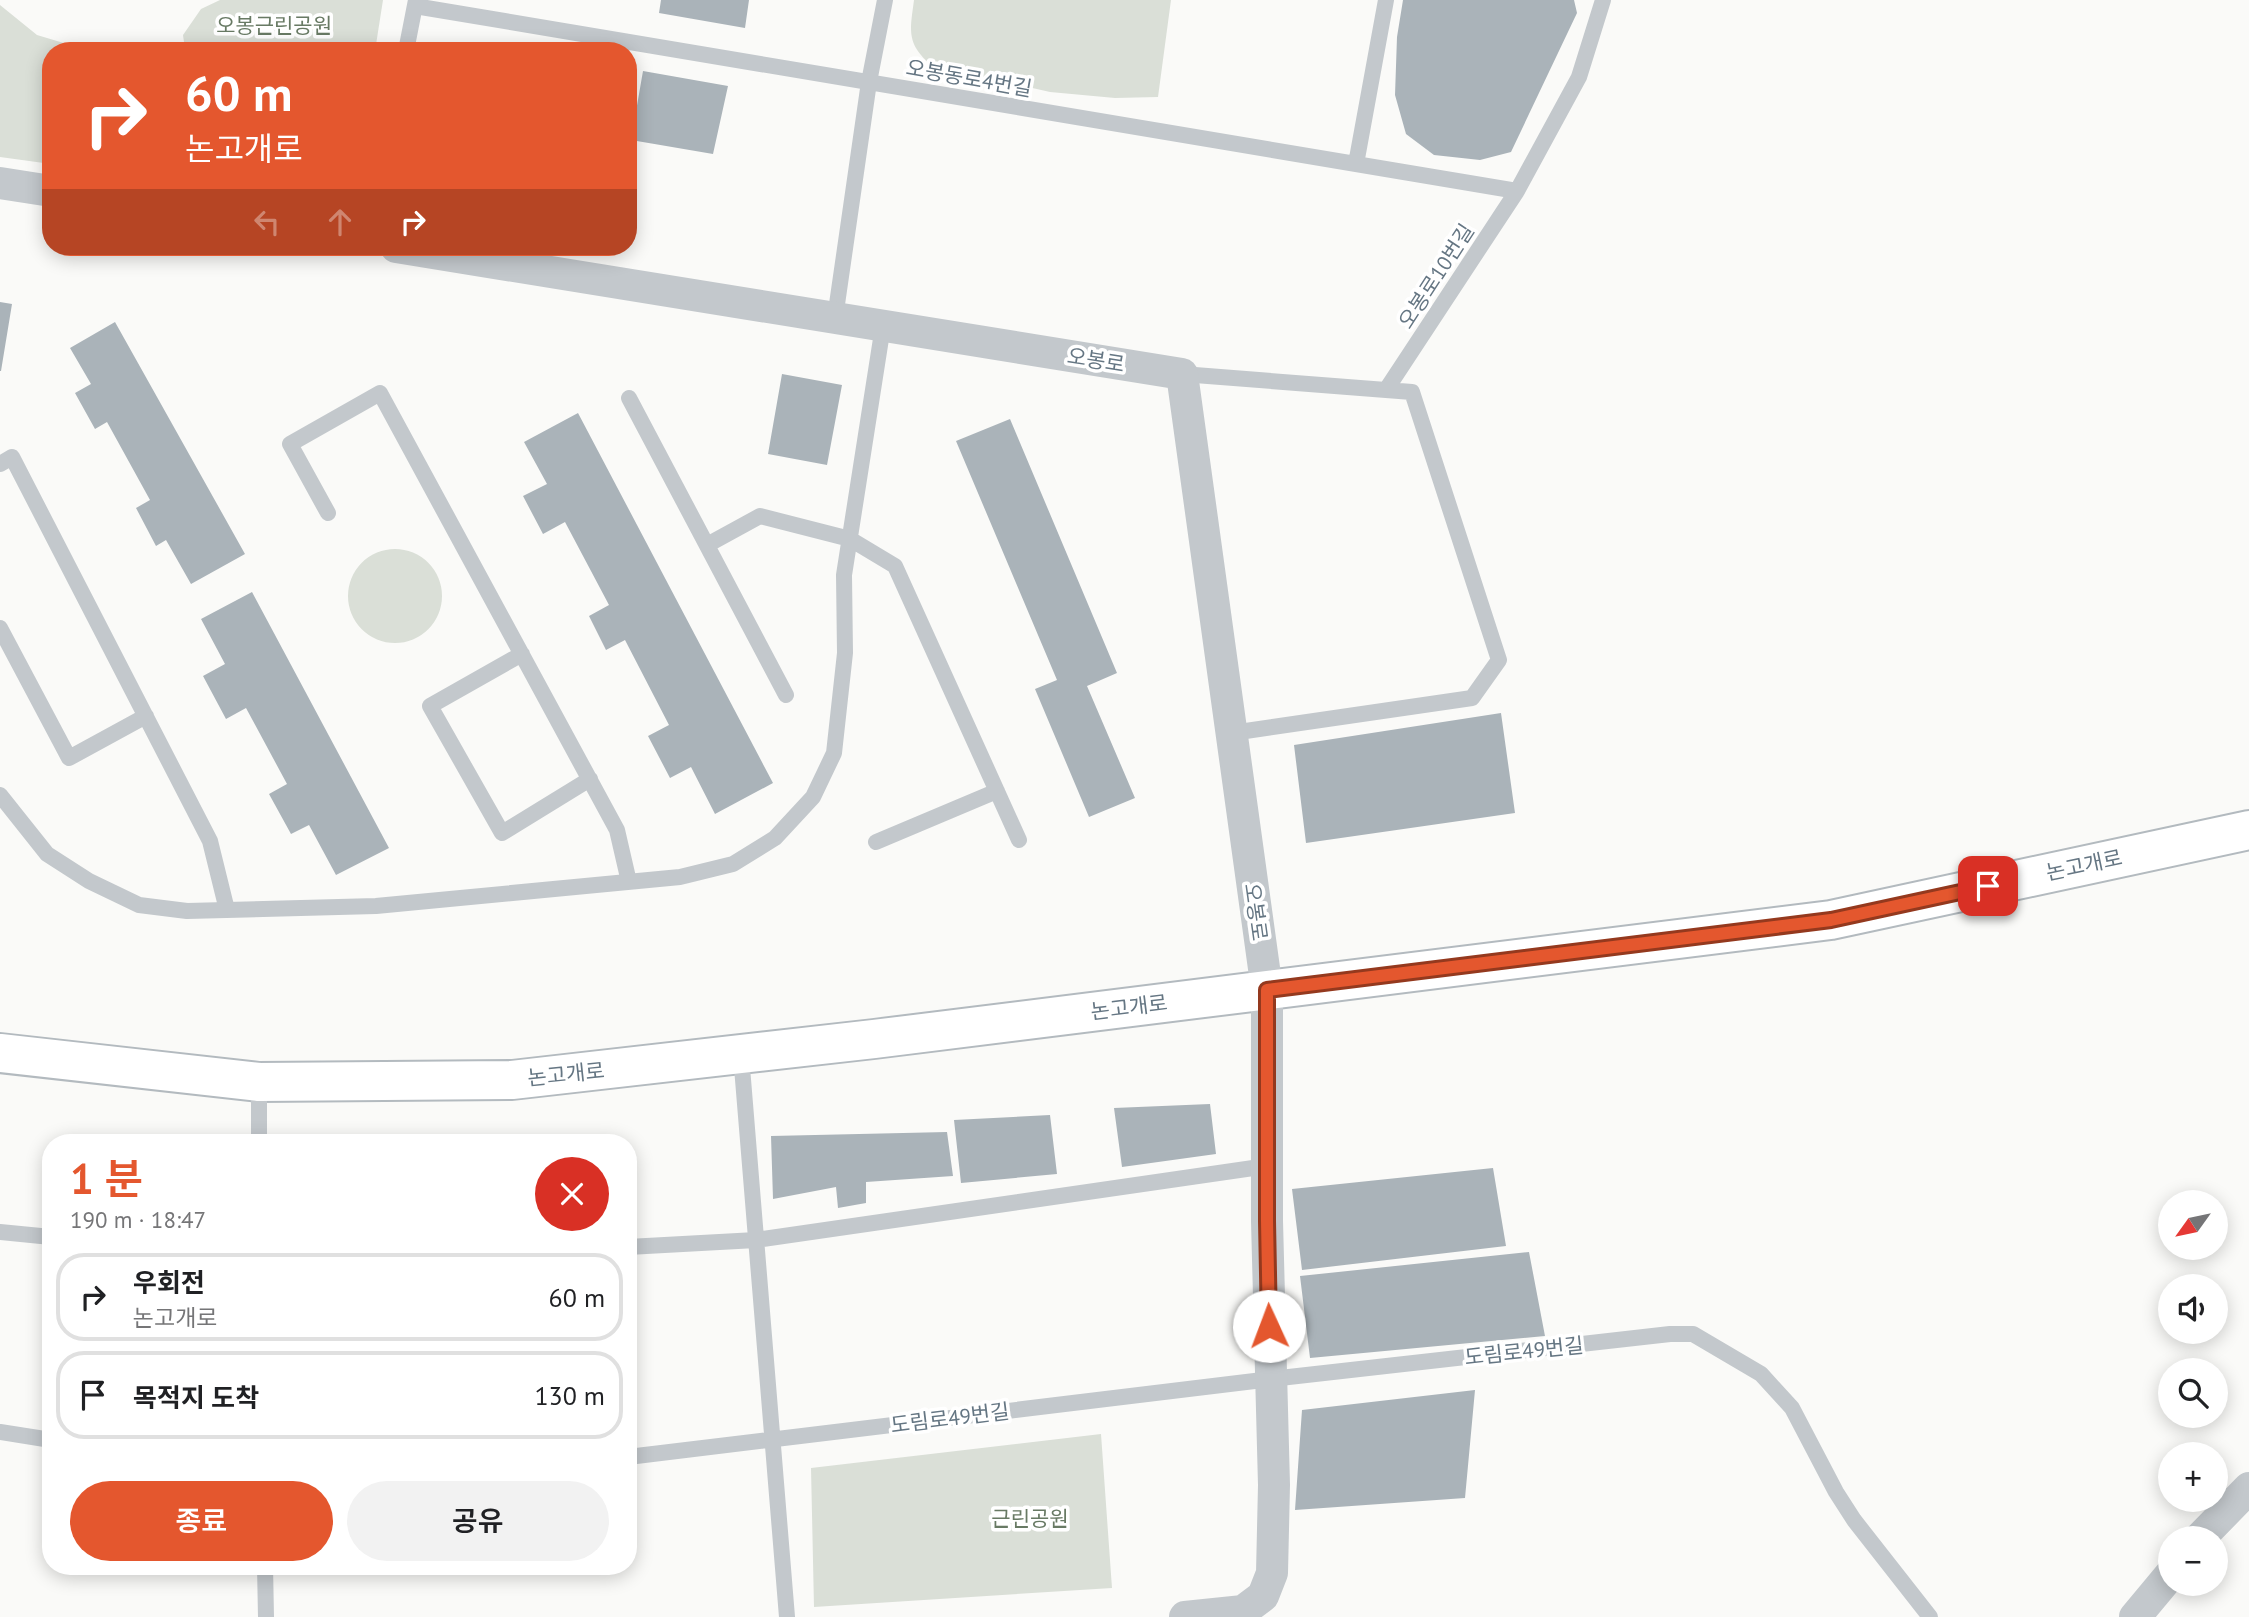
<!DOCTYPE html>
<html lang="ko">
<meta charset="utf-8">
<style>
body{margin:0;font-family:"PT Sans","Noto Sans KR",sans-serif;background:#f2f2f2;color:#202124;height:100vh;display:flex;flex-direction:column;font-size:26px;white-space:nowrap}
*{box-sizing:border-box;margin:0}
p{font-size:23px;color:#757577}
.icon{flex:none;width:38px;height:38px;fill:none;stroke:currentColor;stroke-width:2;stroke-linecap:round;stroke-linejoin:round}
.map{position:relative;flex:1;overflow:hidden}
.drawer{position:absolute;left:42px;top:1134px;width:595px;height:441px;display:flex;flex-direction:column;background:#fff;border-radius:28px;box-shadow:0 4px 18px #0003}
.drawer>*{flex:none}
.top-card{position:absolute;left:42px;top:42px;width:595px;height:214px;border-radius:28px;box-shadow:0 4px 18px #0003;background:#e4572e;color:#fff;overflow:hidden}
.needle{width:46px;rotate:237deg}
.controls{position:absolute;left:2158px;top:1190px;display:grid;gap:14px}
.controls a{display:grid;place-items:center;width:70px;height:70px;border-radius:50%;background:#fff;box-shadow:0 4px 18px #0003;font-size:35px}
.pin{position:absolute;display:grid;place-items:center;width:60px;height:60px;color:#fff;margin:-30px;border-radius:14px;box-shadow:0 4px 10px #0006}
.me{position:absolute;width:77px;margin:-38px;rotate:358deg;stroke-linejoin:round;filter:drop-shadow(0 0 5px #0008)}
.turn{display:flex;align-items:center;gap:24px;height:147px;padding:0 28px;font-size:32px}
.turn .icon{width:91px;height:91px;stroke-width:2.5}
.turn b{display:block;font-size:49px;line-height:60px}
.lanes{display:flex;align-items:center;height:66px;padding:0 28px;background:#0003;justify-content:center;gap:35px;direction:ltr}
.lanes .off{opacity:.35}
.round{display:grid;place-items:center;flex:none;width:74px;height:74px;border-radius:37px;background:#f2f2f2}
.overview{display:flex;align-items:center;justify-content:space-between;height:119px;padding:0 28px}
h1{font-size:42px;font-weight:600;line-height:52px;color:#e4572e}
.primary-button{display:flex;gap:14px;margin-top:auto;padding:14px 28px}
.primary-button a{flex:1;height:80px;border-radius:42px;background:#e4572e;color:#fff;font-size:28px;font-weight:600;line-height:80px;text-align:center}
.primary-button a+a{background:#f2f2f2;color:#202124}
ul{padding:0;list-style:none}
li{display:flex;align-items:center;gap:21px;height:88px;margin:0 14px 10px;padding:0 14px;border:4px solid #e0e0e0;border-radius:28px}
li div{flex:1}
li b{display:block;font-size:26px}
li em{font-style:normal}
.map>svg:first-child{display:block}
</style>
<div class="map">
<svg width="2249" height="1617" viewBox="0 0 2249 1617">
<rect width="100%" height="100%" fill="#fafaf8"/>
<path fill="#dadfd7" d="M220 0H383L375 51H165L185 49 183 35 201 9Z
M914 0H1171L1158 97 1115 98 1050 92 931 65C906 43 910 31 914 0Z
M0 5 37 35 67 44 103 51H51V164L0 157Z
M348 596a47 47 0 1 1 94 0a47 47 0 1 1-94 0Z
M1101 1434 1112 1588 814 1607 811 1468Z"/>
<path fill="#aab3b9" d="M661 0H749L745 28 659 13Z
M1403 0H1574L1577 13 1511 152 1480 160 1434 155 1406 134 1395 95 1397 37Z
M643 71 728 86 713 154 631 140Z
M0 302 12 304 1 371H0Z
M115 322 245 554 191 584 166 540 156 546 136 508 150 500 107 422 95 429 75 393 91 384 70 348Z
M782 374 842 385 827 465 768 454Z
M578 413 773 783 715 814 691 767 670 778 648 736 669 725 625 640 606 650 589 616 609 605 565 522 543 534 523 496 547 484 524 442Z
M1010 419 1117 673 1087 686 1135 798 1089 817 1035 689 1057 680 956 441Z
M252 592 389 848 336 875 309 825 291 834 269 794 287 784 246 708 226 719 203 676 225 664 201 619Z
M1501 713 1515 813 1306 843 1294 745Z
M1210 1104 1216 1154 1122 1167 1114 1108Z
M1050 1115 1057 1174 961 1183 954 1120Z
M947 1132 953 1176 866 1182V1203L838 1208 836 1187 773 1199 771 1136Z
M1493 1168 1506 1246 1302 1270 1292 1189Z
M1529 1252 1545 1336 1310 1358 1300 1276Z
M1475 1390 1465 1498 1295 1510 1302 1410Z"/>
<g fill="none" stroke-linecap="round" stroke-linejoin="round">
<g stroke="#b3babf" stroke-width="42">
<path id="secondary" d="M0 1053 259 1082 512 1080 874 1039 1831 920 2249 830"/>
</g>
<path stroke="#c3c8cc" stroke-width="16" d="M415 6 1517 191
M406 51 416 0
M1356 164 1386 0
M835 318 869 82 885 0
M1182 374 1386 390 1517 191 1579 77 1603 0
M629 398 786 695
M0 464 12 457 210 841 227 910
M328 513 290 444 380 393 617 830 629 882
M707 545 760 516 850 539 895 566 1019 840
M0 628 69 758 146 716
M522 654 430 706 502 833 590 779
M1232 733 1472 698 1499 660 1412 392 1386 390
M0 795 47 854 89 881 139 905 187 911 376 906 680 877 733 864 775 838 813 797 834 753 845 653 844 575 883 326
M876 842 997 791
M741 1055 787 1617
M259 1082V1143
M0 1232 51 1237
M628 1247 756 1240 1267 1166
M0 1432 51 1440
M628 1457 1271 1379 1670 1334H1693L1761 1374 1792 1408 1836 1492 1854 1520 1930 1617
M265 1566 266 1617"/>
<path stroke="#c3c8cc" stroke-width="32" d="M0 183 51 191
M396 247 1182 374 1267 990V1221L1274 1485 1272 1573 1263 1596 1243 1611 1185 1617
M2200 1538 2249 1488
M2135 1617 2170 1575"/>
<use href="#secondary" stroke="#fff" stroke-width="38"/>
</g>
<g fill="none" stroke-linecap="round" stroke-linejoin="round">
<g stroke="#94391e" stroke-width="18">
<path id="route" d="M1269 1326 1267 1221V990L1831 920 1988 886"/>
</g>
<use href="#route" stroke="#e4572e" stroke-width="12"/>
</g>
<g text-anchor="middle" dominant-baseline="central" stroke-width="7" stroke-linejoin="round" paint-order="stroke">
<g font-size="21" fill="#687a64" stroke="#fff">
<text x="274" y="25">오봉근린공원</text>
<text x="1030" y="1518">근린공원</text>
</g>
<g font-size="21" fill="#657683" stroke="#fff">
<text transform="translate(969 78) rotate(10)">오봉동로4번길</text>
<text transform="translate(1436 276) rotate(-57)">오봉로10번길</text>
<text transform="translate(1096 360) rotate(9)">오봉로</text>
<text transform="translate(2084 865) rotate(-12)">논고개로</text>
<text transform="translate(1256 912) rotate(82)">오봉로</text>
<text transform="translate(1129 1007) rotate(-7)">논고개로</text>
<text transform="translate(566 1074) rotate(-6)">논고개로</text>
<text transform="translate(1524 1351) rotate(-6)">도림로49번길</text>
<text transform="translate(950 1418) rotate(-7)">도림로49번길</text>
</g>
</g>
</svg>
<div class="controls">
<a><svg class="needle" viewBox="-14 -14 28 28"><path d="M0-13l5 13h-10z" fill="#e53935"/><path d="M0 13l5-13h-10z" fill="#757577"/></svg></a>
<a><svg class="icon" aria-label="sound" viewBox="0 0 24 24"><path d="M4 9h4l5-4v14l-5-4H4zM17 9q2 3 0 6"/></svg></a>
<a><svg class="icon" aria-label="search" viewBox="0 0 24 24"><circle cx="10" cy="10" r="6"/><path d="M15 15l6 6"/></svg></a>
<a>+</a>
<a>−</a>
</div>
<div class="pin" style="left:1988px;top:886px;background:#d93025"><svg class="icon" aria-label="arrive" viewBox="0 0 24 24"><path d="M6 21V4h12l-3 4 3 4H6"/></svg></div>
<svg class="me" style="left:1269px;top:1326px" viewBox="-20 -20 40 40"><circle r="19" fill="#fff"/><path d="M0-13L10 11 0 6-10 11z" fill="#e4572e"/></svg>
<div class="top-card">
<div class="turn"><svg class="icon" aria-label="right" viewBox="0 0 24 24"><path d="M7 20v-9h11M14 6l5 5-5 5"/></svg><div><b>60 m</b>논고개로</div></div>
<div class="lanes"><svg class="icon off" aria-label="left" viewBox="0 0 24 24"><path d="M17 20v-9H6M10 6l-5 5 5 5"/></svg><svg class="icon off" aria-label="ahead" viewBox="0 0 24 24"><path d="M12 20V5M6 11l6-6 6 6"/></svg><svg class="icon" aria-label="right" viewBox="0 0 24 24"><path d="M7 20v-9h11M14 6l5 5-5 5"/></svg></div>
</div>
<section class="drawer">
<div class="overview"><div><h1>1 분</h1><p>190 m · 18:47</p></div><a class="round" style="background:#d93025;color:#fff"><svg class="icon" aria-label="close" viewBox="0 0 24 24"><path d="M6 6l12 12M18 6L6 18"/></svg></a></div>
<ul>
<li><svg class="icon" aria-label="right" viewBox="0 0 24 24"><path d="M7 20v-9h11M14 6l5 5-5 5"/></svg><div><b>우회전</b><p>논고개로</p></div><em>60 m</em></li>
<li><svg class="icon" aria-label="arrive" viewBox="0 0 24 24"><path d="M6 21V4h12l-3 4 3 4H6"/></svg><div><b>목적지 도착</b></div><em>130 m</em></li>
</ul>
<div class="primary-button"><a>종료</a><a>공유</a></div>
</section>
</div>
